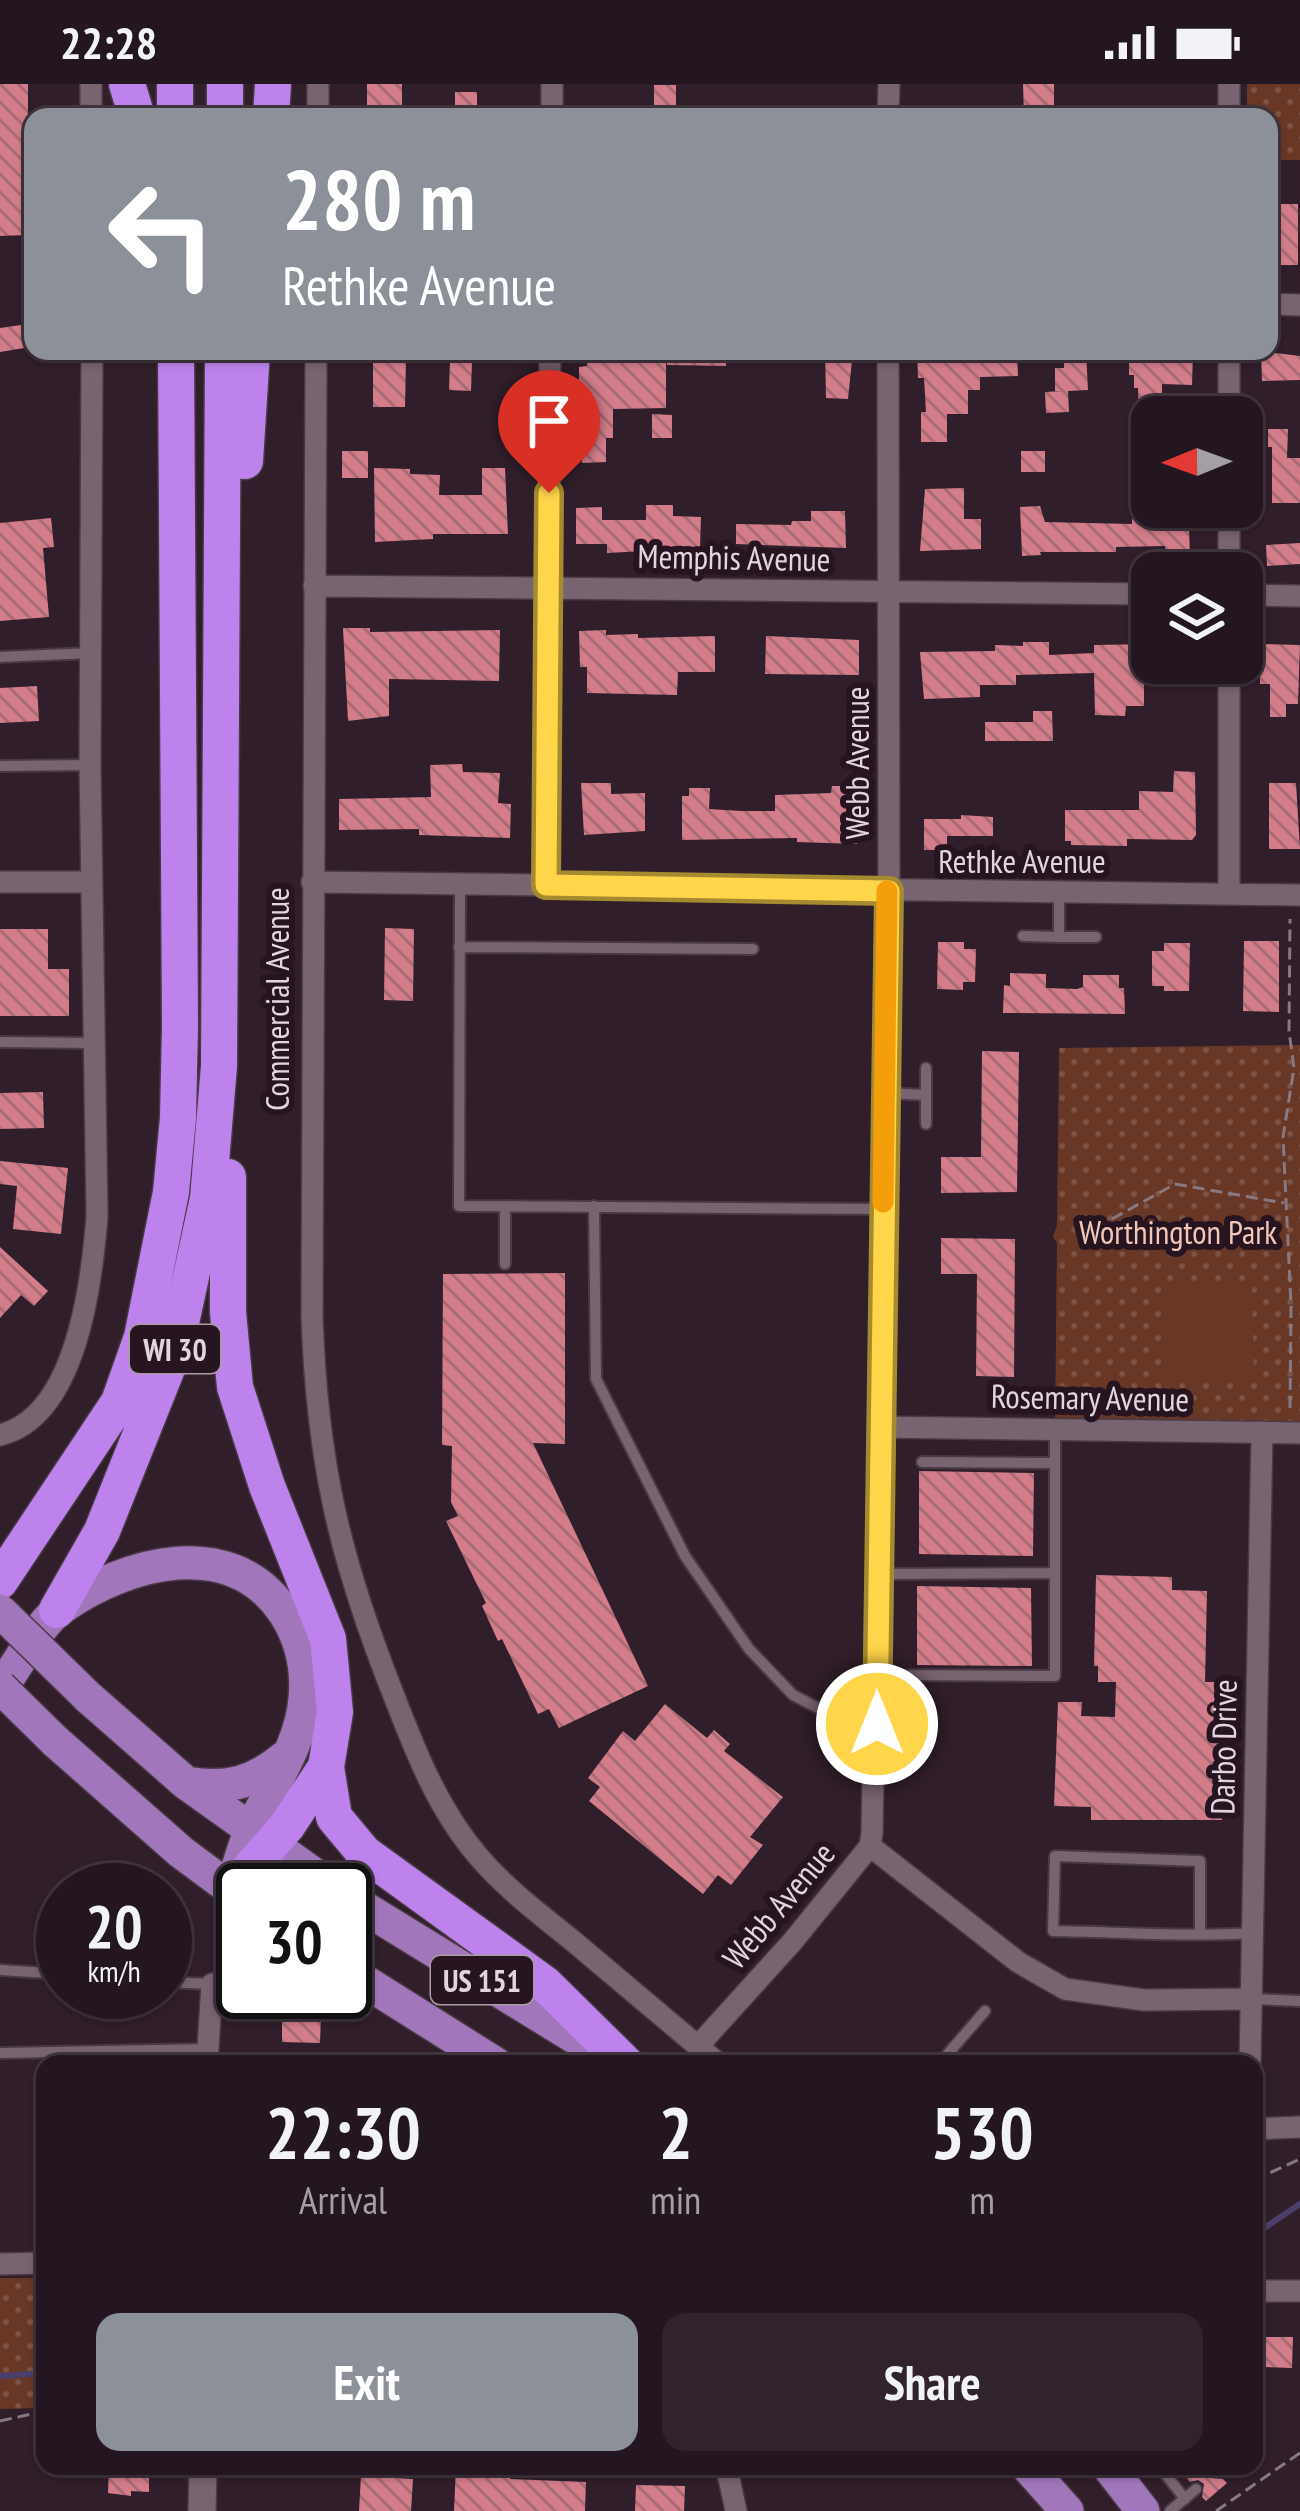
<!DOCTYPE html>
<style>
body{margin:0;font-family:"PT Sans Narrow",sans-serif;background:#30232d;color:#f1f3f6;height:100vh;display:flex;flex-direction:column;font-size:45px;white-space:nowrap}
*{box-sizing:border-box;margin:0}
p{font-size:39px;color:#a39fa5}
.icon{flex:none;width:66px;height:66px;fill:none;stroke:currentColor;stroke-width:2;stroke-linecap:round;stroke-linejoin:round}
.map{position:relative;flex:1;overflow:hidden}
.panel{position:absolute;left:36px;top:1971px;width:1227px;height:420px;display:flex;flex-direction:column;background:#241620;border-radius:24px;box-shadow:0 3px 9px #0004,0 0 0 3px #41353e}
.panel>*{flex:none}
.guide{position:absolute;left:24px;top:24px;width:1254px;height:252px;border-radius:24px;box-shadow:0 3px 9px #0004,0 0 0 3px #41353e;background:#8c9099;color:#fff;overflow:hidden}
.needle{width:78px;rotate:269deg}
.tools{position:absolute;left:1131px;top:312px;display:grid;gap:24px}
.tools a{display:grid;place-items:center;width:132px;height:132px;border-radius:24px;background:#241620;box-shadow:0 3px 9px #0004,0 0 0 3px #41353e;font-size:60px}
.speed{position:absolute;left:36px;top:1779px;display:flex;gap:24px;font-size:60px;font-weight:700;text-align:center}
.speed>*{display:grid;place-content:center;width:156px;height:156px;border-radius:50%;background:#241620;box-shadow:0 3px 9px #0004,0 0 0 3px #41353e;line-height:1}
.speed small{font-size:30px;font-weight:400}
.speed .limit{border:6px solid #111;border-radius:18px;background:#fff;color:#111}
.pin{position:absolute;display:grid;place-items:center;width:102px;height:102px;color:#fff;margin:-123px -51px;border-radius:50% 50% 50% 0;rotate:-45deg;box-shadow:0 0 12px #0007}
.pin .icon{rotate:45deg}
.me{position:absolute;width:132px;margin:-66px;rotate:0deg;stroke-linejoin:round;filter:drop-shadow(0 0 9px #0008)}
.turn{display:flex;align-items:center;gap:42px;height:252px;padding:0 60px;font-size:54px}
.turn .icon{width:156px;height:156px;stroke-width:2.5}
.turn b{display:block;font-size:84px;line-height:102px}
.eta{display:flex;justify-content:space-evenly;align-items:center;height:204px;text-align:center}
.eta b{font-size:72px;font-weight:700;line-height:84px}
.primary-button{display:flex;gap:24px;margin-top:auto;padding:24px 60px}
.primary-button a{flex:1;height:138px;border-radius:24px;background:#8c9099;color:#fff;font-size:48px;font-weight:700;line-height:138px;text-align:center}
.primary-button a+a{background:#30232d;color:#f1f3f6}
.status{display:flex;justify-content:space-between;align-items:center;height:84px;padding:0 60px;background:#241620;direction:ltr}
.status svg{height:33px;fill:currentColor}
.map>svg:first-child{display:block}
</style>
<div class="status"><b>22:28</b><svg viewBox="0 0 49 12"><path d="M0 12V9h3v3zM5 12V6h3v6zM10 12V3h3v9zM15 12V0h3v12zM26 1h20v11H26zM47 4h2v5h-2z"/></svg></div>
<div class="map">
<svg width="1300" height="2427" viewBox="0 0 1300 2427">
<defs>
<pattern id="grass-dots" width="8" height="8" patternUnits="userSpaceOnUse" patternTransform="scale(3)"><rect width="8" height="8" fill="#683726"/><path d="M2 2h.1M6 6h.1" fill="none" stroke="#7d5345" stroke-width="1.8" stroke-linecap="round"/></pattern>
<pattern id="building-back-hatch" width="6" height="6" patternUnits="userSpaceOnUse" patternTransform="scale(3)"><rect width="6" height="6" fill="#d37d8b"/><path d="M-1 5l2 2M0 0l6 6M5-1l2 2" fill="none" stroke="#a86b75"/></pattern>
</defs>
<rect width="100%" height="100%" fill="#301e2a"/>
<path fill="url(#grass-dots)" d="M1247 0H1300V76H1269V33H1247Z
M1300 961V1350L1055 1345 1057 1159 1053 1153 1057 1141 1059 964Z
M0 2194H45V2324L0 2325Z"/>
<path fill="#683726" d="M1252 1198 1254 1297 1167 1299 1165 1200Z"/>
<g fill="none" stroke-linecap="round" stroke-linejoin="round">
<path stroke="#4b406b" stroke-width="6" d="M1254 2151 1300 2120
M0 2292 45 2289"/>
</g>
<path fill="url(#building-back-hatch)" d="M0 0H28V151L0 152Z
M367 0H402V25H367Z
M1023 0H1054V33H1024Z
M654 1H676V22H654Z
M455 8H477V33H455Z
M1270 120H1298V181H1269Z
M21 241 24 264 0 268V244Z
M587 267H666V324L613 325V354H606V378L582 379V361H588V314H579V283L587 282Z
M667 267H726V282L667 281Z
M825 267H853L848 315 826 314Z
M917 267H1017L1018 292 980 293V306H968V330H947V358H921V328H926L924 294H918Z
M1064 267H1086L1088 306 1068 307 1069 328 1046 329 1045 308 1063 307H1055V284H1064Z
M1129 267H1193L1192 301 1162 300V333H1139L1138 304H1134V291H1129Z
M1261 267 1300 272V296L1262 297Z
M373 275 406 276 405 323H373Z
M450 276 472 277 471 307 449 306Z
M652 330 672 331V354H652Z
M1268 345H1288L1287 374H1300V419H1272V363H1268Z
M342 367H368V394H342Z
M1021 367H1045V388H1021Z
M374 384 410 385V390L440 391 439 411H482V384H505L508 450H433V455L375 458Z
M964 404V435H981V465L920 467 925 405Z
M1132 410H1152V423H1159V442L1189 441 1190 476 1166 477 1165 462 1116 463V468H1040L1041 471 1022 472 1020 423 1040 422 1045 438 1132 440Z
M646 421H673V432L701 433 700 464 607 469V460H576V424L602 423V436H646Z
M811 427H845L846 464 736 460V440L791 441 792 437H811Z
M51 434 54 463 43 464 49 533 0 537V439Z
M1300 459V480L1267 482 1266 461Z
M343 544H370V548L500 546 499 597 389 595V632L348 637Z
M606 546V551L638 550V554L715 552V588H678L677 611 587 609V583H580L579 547Z
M766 552 859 556V591L765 590Z
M1023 558H1049V571L1094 569V561L1152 560V579H1174L1175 595 1144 596V622H1126L1125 632 1095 631 1094 589 1016 591V601H980V613L924 615 920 568 995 567V561L1023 562Z
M1259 560 1300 561 1298 620H1286V633H1270V600H1260Z
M37 602 39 637 0 639V604Z
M1033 627H1052L1053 657H985V638H1033Z
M462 680 463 688 500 689 498 719 511 720 510 754 419 751V745L339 746V715L431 713 430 681Z
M1174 687 1195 688 1196 751 1192 756 1127 755V762L1071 761V757H1065V726H1139V707L1173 708Z
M581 699H611V710L645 709V747L584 751Z
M1269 699H1296L1300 765H1269Z
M832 702H857V760L797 758V754L682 756V712H689V704H710L709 725 741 727H775V711L831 709Z
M961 731 993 733V752H947V766H924V735H961Z
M385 844 414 845 413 917 384 916Z
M0 845H48V885H69V932H0Z
M1244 857H1279V928L1243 927Z
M938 858H964V865H976L975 898H963V906L937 905Z
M1164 859H1190L1189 907H1164V902H1152V867H1164Z
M1010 889 1046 890V904L1077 905 1083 903V891H1119V904H1124L1125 930 1003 929 1004 901 1010 902Z
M982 967 1019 968 1017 1108 941 1109V1073H981Z
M43 1008 44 1044 0 1045V1009Z
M0 1077 68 1084 61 1150 13 1145 17 1102 0 1100Z
M941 1154 1015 1155 1014 1293 976 1292 977 1190H941Z
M0 1163 48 1207 34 1222 21 1211 0 1234Z
M565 1189V1360L533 1359 648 1602 559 1644 549 1625 538 1630 502 1555 498 1557 482 1522 486 1519 446 1437 458 1432 451 1418 452 1362 442 1361 443 1190Z
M919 1387 1034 1389 1033 1472 919 1470Z
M1096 1491 1172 1493V1506L1207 1507 1205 1598H1224L1222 1736H1091V1723L1054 1722 1058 1618H1082L1081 1632 1115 1633 1116 1598H1098V1582H1094Z
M917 1502 1031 1504 1032 1582 917 1581Z
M665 1620 707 1654 714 1646 730 1660 724 1667 783 1713 750 1753 763 1761 731 1801 718 1791 703 1810 589 1717 600 1703 588 1694 623 1647 635 1657Z
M282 1930 321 1931 320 1959 282 1958Z
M1265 2253H1293L1292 2284 1264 2283Z
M109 2382H141V2390L149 2391V2408L131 2407V2412L108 2409Z
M456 2382H510V2395L586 2398 585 2427H454Z
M1177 2382H1209L1210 2394 1223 2395 1227 2399 1206 2417 1202 2413 1204 2400 1198 2396 1190 2398Z
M361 2392 413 2395 411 2427H359Z
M636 2401 685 2402 684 2427H635Z"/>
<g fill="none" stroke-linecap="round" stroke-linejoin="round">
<g stroke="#483943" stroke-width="14">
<path id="service" d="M0 573 91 569
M0 682 90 681
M460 800 459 1122 883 1125
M1023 852 1059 853V809
M1059 853H1096
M459 863 753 865
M0 958 95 959
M885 1009 926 1011V984
M926 1011V1040
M505 1122V1180
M594 1122 596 1295 685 1472 749 1565 793 1611 824 1627 874 1630
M922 1378 1054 1379
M877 1490 1055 1489
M877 1591 1055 1592V1345
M1200 1850V1777L1055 1772 1053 1847C1119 1848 1186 1853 1252 1849
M0 1886 63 1890
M165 1898 212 1900
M1252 1915 1300 1917
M0 1969 207 1965
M939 1980 985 1927
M705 2382 727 2385
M1159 2382 1185 2415
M1217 2387 1223 2382
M1170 2427 1196 2405"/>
</g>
<g stroke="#483943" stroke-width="24">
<path id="minor" d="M91 0V33
M318 33V0
M552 33V0
M888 33 889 0
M1229 33V0
M1269 220 1300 221
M316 267 312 1232C317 1379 340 1476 394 1612 416 1669 438 1725 478 1772 505 1804 541 1831 573 1857 622 1898 670 1939 719 1980
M1229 333V267
M1229 489V423
M314 502 1152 510
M1242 511 1300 512
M0 798H91
M312 798 1300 811
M546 801 550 267
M1229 810V579
M879 1343 1300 1349
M0 1351C77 1332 92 1197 97 1132L90 681 92 267
M870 1762 1018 1878 1065 1905 1144 1916 1252 1915
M698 1962 793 1857 870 1762 872 1749 889 807 888 267
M207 1980 212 1900
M1250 1980 1262 1348
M1254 2045 1300 2043
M0 2180 45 2179
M1254 2207H1300
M727 2385 736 2427"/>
</g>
<g stroke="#483943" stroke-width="30">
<path id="tertiary" d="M202 2427 203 2382"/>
</g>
<g stroke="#483943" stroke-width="36">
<path id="primary" d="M0 1605C17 1583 39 1539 61 1524 126 1478 231 1449 284 1528 301 1554 308 1583 305 1615 301 1664 267 1708 249 1751 242 1768 237 1786 232 1804
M88 1613 186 1699 336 1806
M55 1657 181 1768 243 1814
M186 1699C226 1706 254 1699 285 1673
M345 1812 607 1973
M345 1885 496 1980
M1027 2382 1067 2427
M1108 2382 1143 2427"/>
</g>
<g stroke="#483943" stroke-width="39">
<path id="motorway" d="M127 0 137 33
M175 33V0
M225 33V0
M271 33 273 0
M245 377 252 267
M228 1093V1228L235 1303 267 1402 328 1555 335 1628 326 1683 334 1733 364 1769 545 1900 626 1980
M0 1497 119 1318 142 1253 171 1108 178 1034 180 943 176 267
M57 1526 102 1447 176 1262 208 1114 219 982 223 267
M231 1806 287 1742 326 1683"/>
</g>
<path stroke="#887882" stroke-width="3" stroke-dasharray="12 6" stroke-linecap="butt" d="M1112 1135 1175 1100 1284 1119
M1290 1324 1291 1221 1283 1053 1294 984 1289 947 1290 835
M1254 2096 1300 2075
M0 2337 45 2327
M825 2382 892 2385 917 2382
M1216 2427 1300 2369"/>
<use href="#service" stroke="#786370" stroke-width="10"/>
<use href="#minor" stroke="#786370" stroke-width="21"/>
<use href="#tertiary" stroke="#786370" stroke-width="27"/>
<use href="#primary" stroke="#a276bb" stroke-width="33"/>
<use href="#motorway" stroke="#be82ed" stroke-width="36"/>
<g stroke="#483943" stroke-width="36" stroke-linecap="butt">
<path id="primary-bridge" d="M0 1527 88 1613
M0 1603 55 1657"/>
</g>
<use href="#primary-bridge" stroke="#a276bb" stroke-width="33"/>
</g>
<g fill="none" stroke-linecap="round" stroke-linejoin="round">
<g stroke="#a68a30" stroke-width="30">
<path id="route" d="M549 409 546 801 889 807 877 1640"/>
</g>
<use href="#route" stroke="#ffd54a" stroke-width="21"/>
<path stroke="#f59e0b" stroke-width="21" d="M883 1118 887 807"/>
</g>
<g text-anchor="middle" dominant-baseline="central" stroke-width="12" stroke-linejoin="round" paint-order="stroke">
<g fill="#261520" stroke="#aa9ba4" stroke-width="3">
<rect x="130" y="1241" width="90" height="48" rx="9"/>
<rect x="431" y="1872" width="102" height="48" rx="9"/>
</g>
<g font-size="30" font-weight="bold" fill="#e2d5dd">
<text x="175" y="1265">WI 30</text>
<text x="482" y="1896">US 151</text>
</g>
<g font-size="33" fill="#e2d5dd" stroke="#261520">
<text transform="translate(734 473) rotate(1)">Memphis Avenue</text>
<text transform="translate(856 679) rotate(-90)">Webb Avenue</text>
<text x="1022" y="776">Rethke Avenue</text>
<text transform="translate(276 915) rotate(-90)">Commercial Avenue</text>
<text transform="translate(1090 1313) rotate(1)">Rosemary Avenue</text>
<text transform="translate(1223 1663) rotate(-89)">Darbo Drive</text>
<text transform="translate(778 1821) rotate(-50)">Webb Avenue</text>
</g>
<g font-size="33" fill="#f3c7b7" stroke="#261520">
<text x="1178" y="1147">Worthington Park</text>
</g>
</g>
</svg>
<div class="tools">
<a><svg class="needle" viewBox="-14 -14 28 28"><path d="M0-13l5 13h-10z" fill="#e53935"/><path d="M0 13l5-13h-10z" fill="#a39fa5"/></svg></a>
<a><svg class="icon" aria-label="layers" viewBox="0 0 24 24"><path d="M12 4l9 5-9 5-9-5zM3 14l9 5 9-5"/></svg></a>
</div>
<div class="speed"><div>20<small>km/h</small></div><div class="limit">30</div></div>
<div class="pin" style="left:549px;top:409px;background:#d93025"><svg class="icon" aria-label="arrive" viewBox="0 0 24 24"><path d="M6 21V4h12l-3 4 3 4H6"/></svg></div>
<svg class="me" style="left:877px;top:1640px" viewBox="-20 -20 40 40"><circle r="17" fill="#ffd54a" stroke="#fff" stroke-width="3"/><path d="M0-11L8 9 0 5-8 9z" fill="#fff"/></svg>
<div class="guide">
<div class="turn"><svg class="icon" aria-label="left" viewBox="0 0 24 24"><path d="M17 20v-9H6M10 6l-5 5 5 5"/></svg><div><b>280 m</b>Rethke Avenue</div></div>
</div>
<section class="panel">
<div class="eta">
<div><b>22:30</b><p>Arrival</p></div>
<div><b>2</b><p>min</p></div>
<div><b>530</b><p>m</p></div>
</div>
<div class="primary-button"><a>Exit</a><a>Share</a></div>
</section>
</div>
